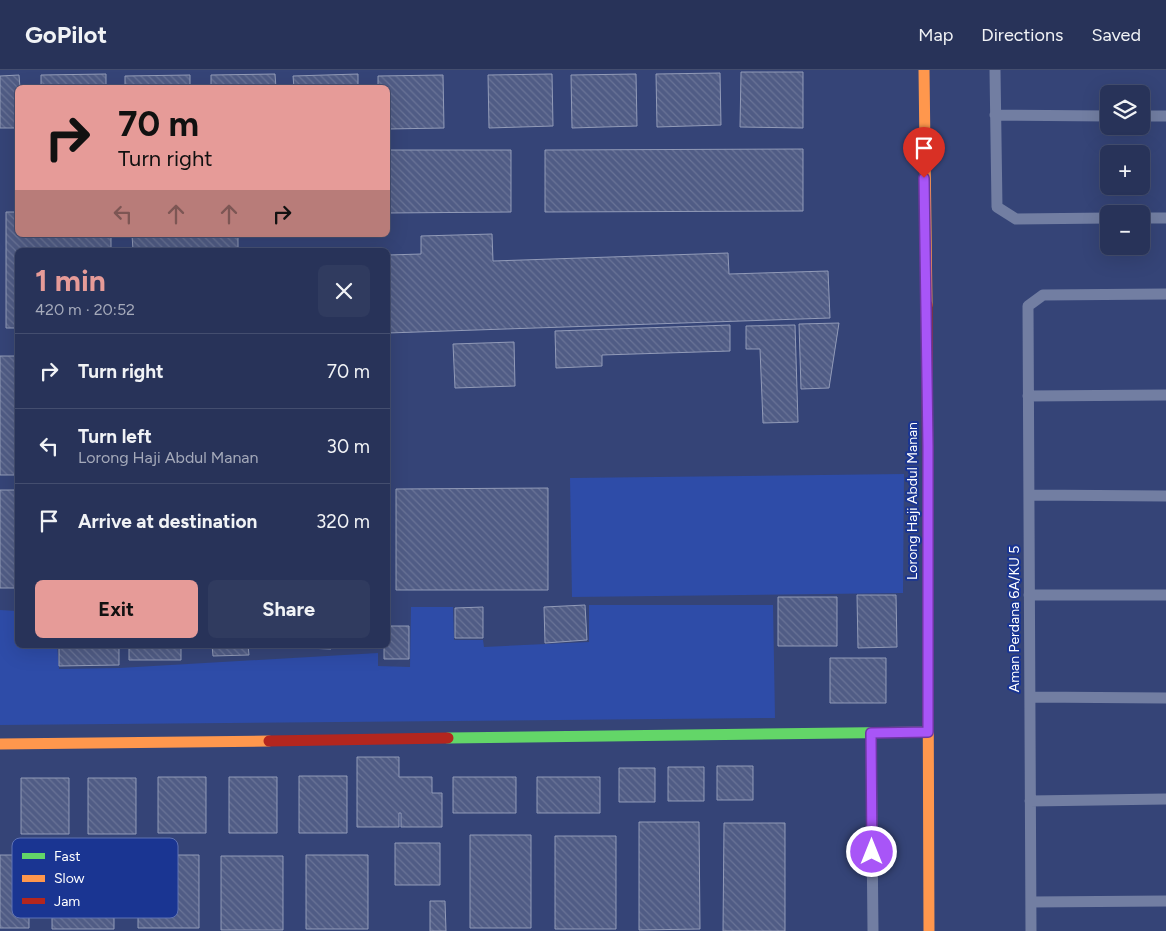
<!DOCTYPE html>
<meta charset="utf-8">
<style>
body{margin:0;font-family:Figtree,sans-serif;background:#303b5f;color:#f1f3f6;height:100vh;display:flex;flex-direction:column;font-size:19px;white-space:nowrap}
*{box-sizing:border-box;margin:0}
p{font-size:16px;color:#a5aaba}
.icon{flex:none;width:28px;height:28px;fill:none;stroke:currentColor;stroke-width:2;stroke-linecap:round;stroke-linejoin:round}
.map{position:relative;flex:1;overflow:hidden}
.details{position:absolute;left:15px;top:178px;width:375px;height:400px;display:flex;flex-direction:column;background:#283359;border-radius:8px;box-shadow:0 5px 20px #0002,0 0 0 1px #444e6f}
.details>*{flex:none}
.guide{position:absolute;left:15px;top:15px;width:375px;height:152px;border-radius:8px;box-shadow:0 5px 20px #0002,0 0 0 1px #444e6f;background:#e69b98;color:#111;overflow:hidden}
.buttons{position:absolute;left:1100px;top:15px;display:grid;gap:10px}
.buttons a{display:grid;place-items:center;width:50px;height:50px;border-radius:8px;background:#283359;box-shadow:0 5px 20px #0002,0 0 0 1px #444e6f;font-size:25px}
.pin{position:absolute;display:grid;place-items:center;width:42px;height:42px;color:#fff;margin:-51px -21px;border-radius:50% 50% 50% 0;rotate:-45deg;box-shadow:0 0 5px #0007}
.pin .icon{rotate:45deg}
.me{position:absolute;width:55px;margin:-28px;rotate:0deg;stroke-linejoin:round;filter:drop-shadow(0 0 4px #0008)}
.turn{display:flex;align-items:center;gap:18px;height:105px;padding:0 20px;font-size:22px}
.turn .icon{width:65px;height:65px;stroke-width:2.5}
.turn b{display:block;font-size:35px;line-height:42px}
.lanes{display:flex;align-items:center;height:48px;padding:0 20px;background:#0003;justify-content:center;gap:25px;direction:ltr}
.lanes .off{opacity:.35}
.round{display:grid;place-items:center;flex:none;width:52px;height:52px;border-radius:8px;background:#303b5f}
.head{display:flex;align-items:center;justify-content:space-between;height:85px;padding:0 20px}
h1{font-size:30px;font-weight:700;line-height:38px;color:#e69b98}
.primary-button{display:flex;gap:10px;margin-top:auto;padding:10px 20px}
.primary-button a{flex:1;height:58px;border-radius:8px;background:#e69b98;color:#111;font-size:20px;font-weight:700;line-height:58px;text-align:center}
.primary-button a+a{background:#303b5f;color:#f1f3f6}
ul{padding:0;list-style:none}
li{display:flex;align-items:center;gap:15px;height:75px;padding:0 20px;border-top:1px solid #444e6f}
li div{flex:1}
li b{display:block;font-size:19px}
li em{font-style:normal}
header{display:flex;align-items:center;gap:30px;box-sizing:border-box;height:70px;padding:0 25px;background:#283359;border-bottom:1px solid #444e6f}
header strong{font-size:24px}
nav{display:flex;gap:28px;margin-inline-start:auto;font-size:18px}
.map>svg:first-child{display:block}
</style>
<header>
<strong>GoPilot</strong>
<nav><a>Map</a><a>Directions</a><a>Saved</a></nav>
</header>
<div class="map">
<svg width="1166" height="861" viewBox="0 0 1166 861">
<defs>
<pattern id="building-back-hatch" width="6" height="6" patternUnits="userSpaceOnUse" patternTransform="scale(1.25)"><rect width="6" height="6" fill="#505c85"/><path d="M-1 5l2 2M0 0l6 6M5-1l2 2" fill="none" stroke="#6a7497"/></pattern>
</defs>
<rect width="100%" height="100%" fill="#354477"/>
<path fill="#2e4ca8" d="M904 404 903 523 572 527 570 408Z
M589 535H773L775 648 0 655V540L17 541 18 575H57L59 599 119 598 378 583V596L410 597 411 537H453L454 570H483L484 577 589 572Z"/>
<path fill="url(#building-back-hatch)" stroke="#929bb8" d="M741 2H803V58L740 57Z
M720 3 721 55 657 57 656 4Z
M106 4V18H41V5Z
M275 4 276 18H211V5Z
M358 4V18H294L293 6Z
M552 4 553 56 489 58 488 5Z
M636 4 637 56 572 58 571 5Z
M19 5 20 18H18V58H0V6Z
M190 5V18H125V6Z
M443 5 444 58 388 59V18H378V6Z
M803 79V141L545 142V80Z
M388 80H511V142L388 143Z
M6 142H18V165H111V180H18V258H6Z
M492 164 493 191 728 183 729 204 828 201 830 248 388 263V185L421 184V166Z
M132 165H238V180H133Z
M839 253 829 318 801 319 799 254Z
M730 255V281L602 285V296L556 298 555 261Z
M795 255 798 352 763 353 760 279H746V256Z
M514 272 515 316 455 318 453 274Z
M0 286H18V405H0Z
M548 418V520H396V419Z
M0 420H18V518H0Z
M857 525H896L897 577 858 578Z
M778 527H837V576H778Z
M585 535 587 570 545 573 544 537Z
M483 537V568H455V538Z
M388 556H409V589H384V575H388Z
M59 575H119V595L59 596Z
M129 575H181V590H129Z
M212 575H248L249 585 213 586Z
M307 575H331V579L306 578Z
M830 588H886V633H830Z
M357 687H399V707H432V723H442V757H401V743H399V757H357Z
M717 696H753V730H717Z
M668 697H704V731H668Z
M619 698H655V732H619Z
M299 706H347V763H299Z
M158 707H206V763H158Z
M229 707H277V763H229Z
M453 707H516V743H453Z
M537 707H600V743H537Z
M21 708H69V764H21Z
M88 708H136V764H88Z
M639 752H699L700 859 639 860Z
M724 753H785V861H723Z
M470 765H531V858H470Z
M555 766H616V859H555Z
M395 773H440V815H395Z
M0 785H29V858H0Z
M52 785H114V859H52Z
M138 785H199V858H138Z
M306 785H368V859H306Z
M221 786H283V860H221Z
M430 831H445L446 861H430Z"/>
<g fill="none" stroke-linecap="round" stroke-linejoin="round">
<path stroke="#727ea2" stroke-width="11" d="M995 0 997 137 1016 149 1109 148
M995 45 1109 46
M1141 46H1166
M1141 148H1166
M1028 326 1166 325
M1029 425 1166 426
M1029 525H1166
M1030 627 1166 628
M871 663 873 861
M1030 731 1166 729
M1031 832 1166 831
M1031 861 1028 236 1043 225 1166 224"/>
<path stroke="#63d668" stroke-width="11" d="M448 668 928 662"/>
<path stroke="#ff974d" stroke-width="11" d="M924 0 927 235
M928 582 929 861
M0 674 269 671"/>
<path stroke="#b3261e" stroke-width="11" d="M927 235 928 582
M269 671 448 668"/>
</g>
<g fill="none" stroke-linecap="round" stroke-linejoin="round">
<g stroke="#6d37a1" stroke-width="12">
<path id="route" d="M872 782 871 663 928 662V376L924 108"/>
</g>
<use href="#route" stroke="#a855f7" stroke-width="9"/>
</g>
<g text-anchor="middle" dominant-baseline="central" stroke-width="4" stroke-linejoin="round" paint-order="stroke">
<g font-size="14" fill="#fff" stroke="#1a3592">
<text transform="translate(912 431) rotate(-90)">Lorong Haji Abdul Manan</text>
<text transform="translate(1014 549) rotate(-90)">Aman Perdana 6A/KU 5</text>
</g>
</g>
<rect x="12" y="768" width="166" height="80" rx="8" fill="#1a3592" stroke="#5f72b3" stroke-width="1"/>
<rect x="22" y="783" width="23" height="6" fill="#63d668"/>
<rect x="22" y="805" width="23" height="7" fill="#ff974d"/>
<rect x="22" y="828" width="23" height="6" fill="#b3261e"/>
<g font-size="14" fill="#fff">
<text x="54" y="791">Fast</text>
<text x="54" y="813">Slow</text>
<text x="54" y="836">Jam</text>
</g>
</svg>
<div class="buttons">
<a><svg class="icon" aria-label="layers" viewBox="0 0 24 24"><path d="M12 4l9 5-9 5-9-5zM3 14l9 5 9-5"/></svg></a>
<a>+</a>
<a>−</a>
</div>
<div class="pin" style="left:924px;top:108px;background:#d93025"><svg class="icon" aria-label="arrive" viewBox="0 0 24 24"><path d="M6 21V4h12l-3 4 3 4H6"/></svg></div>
<svg class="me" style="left:872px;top:782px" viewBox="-20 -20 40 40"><circle r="17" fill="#a855f7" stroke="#fff" stroke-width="3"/><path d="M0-11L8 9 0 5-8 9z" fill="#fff"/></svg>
<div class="guide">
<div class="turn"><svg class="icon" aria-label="right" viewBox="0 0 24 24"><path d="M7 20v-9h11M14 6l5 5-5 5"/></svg><div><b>70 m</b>Turn right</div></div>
<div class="lanes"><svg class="icon off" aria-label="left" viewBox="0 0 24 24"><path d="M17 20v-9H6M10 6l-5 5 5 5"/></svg><svg class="icon off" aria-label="ahead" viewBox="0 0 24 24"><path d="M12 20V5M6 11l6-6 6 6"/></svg><svg class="icon off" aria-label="ahead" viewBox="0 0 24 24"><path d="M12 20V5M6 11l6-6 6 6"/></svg><svg class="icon" aria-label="right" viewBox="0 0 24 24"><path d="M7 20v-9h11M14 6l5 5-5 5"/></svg></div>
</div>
<section class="details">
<div class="head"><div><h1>1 min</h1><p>420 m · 20:52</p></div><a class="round"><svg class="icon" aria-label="close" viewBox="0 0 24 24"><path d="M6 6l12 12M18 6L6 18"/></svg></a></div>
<ul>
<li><svg class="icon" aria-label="right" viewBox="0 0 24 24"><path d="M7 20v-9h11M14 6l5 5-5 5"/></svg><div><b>Turn right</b></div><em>70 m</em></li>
<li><svg class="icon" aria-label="left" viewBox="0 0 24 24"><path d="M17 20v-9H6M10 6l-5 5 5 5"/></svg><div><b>Turn left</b><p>Lorong Haji Abdul Manan</p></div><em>30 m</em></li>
<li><svg class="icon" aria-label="arrive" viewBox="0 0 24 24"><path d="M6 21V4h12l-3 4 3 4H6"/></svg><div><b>Arrive at destination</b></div><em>320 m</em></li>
</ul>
<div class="primary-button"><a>Exit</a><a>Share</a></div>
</section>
</div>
